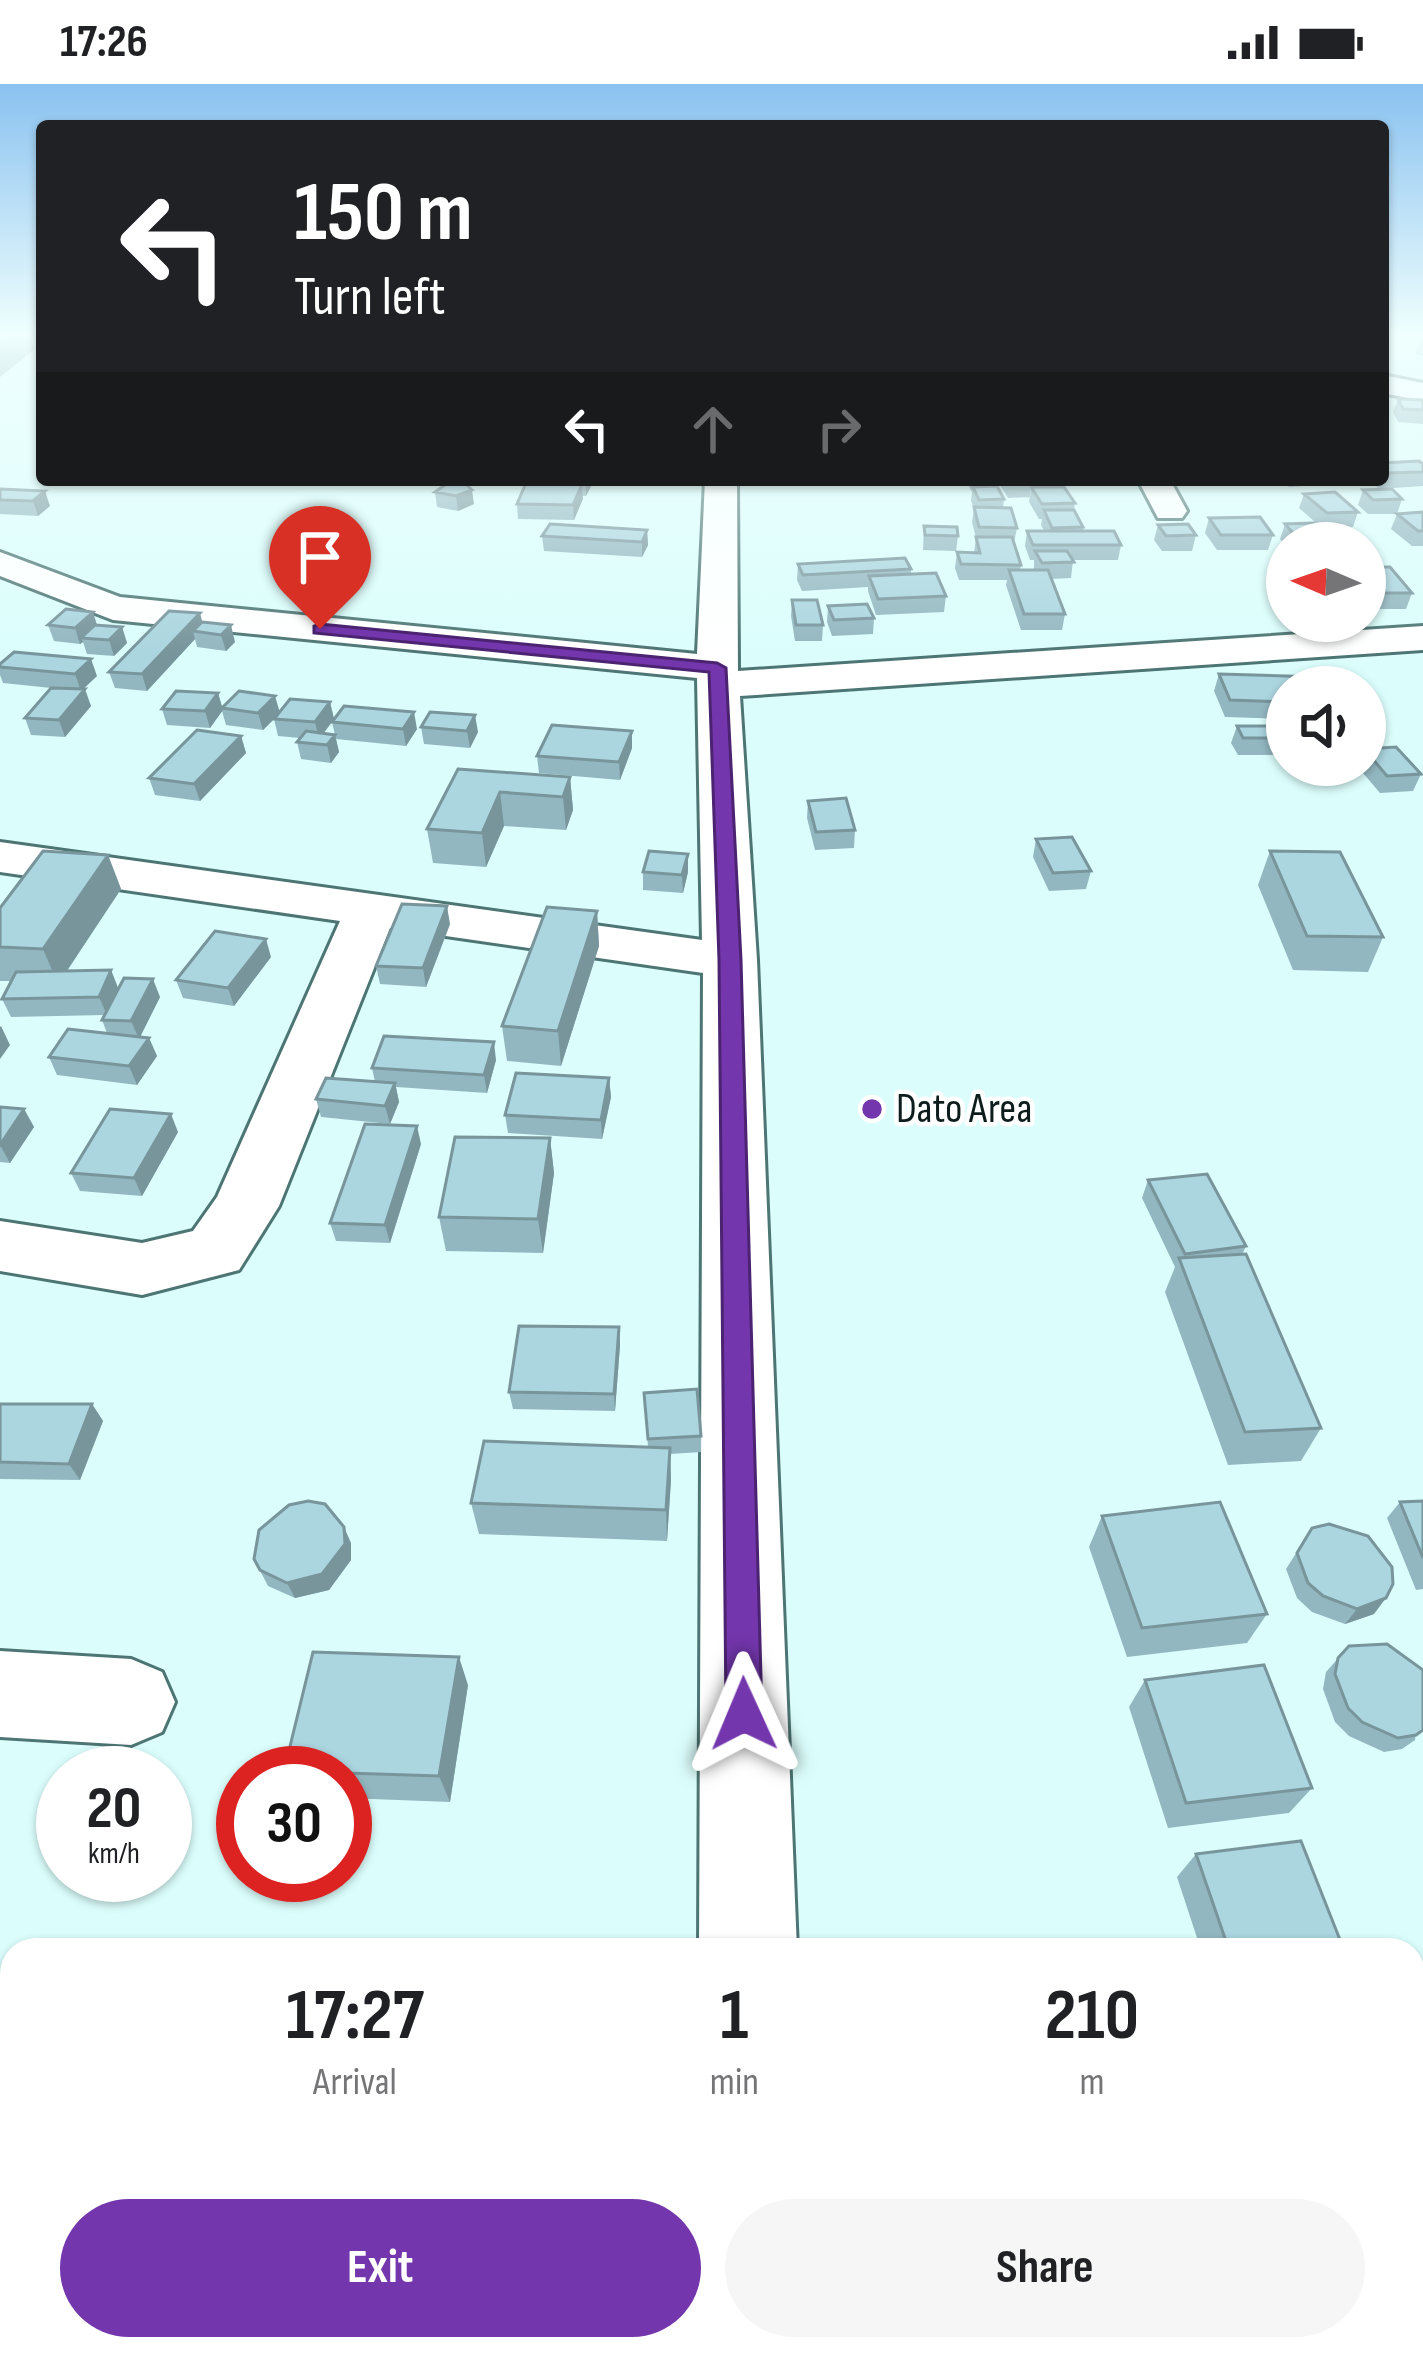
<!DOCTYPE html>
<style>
body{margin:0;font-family:"Sofia Sans Condensed",sans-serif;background:#f6f6f6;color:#202124;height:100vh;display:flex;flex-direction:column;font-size:45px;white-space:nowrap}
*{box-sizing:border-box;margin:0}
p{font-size:39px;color:#757577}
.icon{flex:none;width:66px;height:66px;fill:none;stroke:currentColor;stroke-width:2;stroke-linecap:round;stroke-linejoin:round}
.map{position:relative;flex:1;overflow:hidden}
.drawer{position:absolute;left:0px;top:1854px;width:1425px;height:423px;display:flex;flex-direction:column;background:#fff;border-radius:36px 36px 0 0;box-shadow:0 3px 9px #0004}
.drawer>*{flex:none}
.hud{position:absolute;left:36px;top:36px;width:1353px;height:366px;border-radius:12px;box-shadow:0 3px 9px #0004;background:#202124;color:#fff;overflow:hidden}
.needle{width:78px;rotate:272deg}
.fabs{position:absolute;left:1266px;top:438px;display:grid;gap:24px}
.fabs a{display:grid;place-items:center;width:120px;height:120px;border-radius:50%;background:#fff;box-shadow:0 3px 9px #0004;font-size:60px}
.speed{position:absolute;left:36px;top:1662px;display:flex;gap:24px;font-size:60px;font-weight:700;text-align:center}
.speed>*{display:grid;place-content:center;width:156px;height:156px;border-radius:50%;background:#fff;box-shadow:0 3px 9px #0004;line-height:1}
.speed small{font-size:30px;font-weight:400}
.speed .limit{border:18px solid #d22;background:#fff;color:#111}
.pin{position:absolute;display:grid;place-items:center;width:102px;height:102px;color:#fff;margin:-123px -51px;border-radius:50% 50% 50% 0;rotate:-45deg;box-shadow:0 0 12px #0007}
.pin .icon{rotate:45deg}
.me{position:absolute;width:132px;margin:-66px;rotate:359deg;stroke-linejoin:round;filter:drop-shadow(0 0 9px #0008)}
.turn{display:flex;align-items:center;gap:42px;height:252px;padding:0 60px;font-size:54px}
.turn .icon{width:156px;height:156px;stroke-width:2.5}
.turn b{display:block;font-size:84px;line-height:102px}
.lanes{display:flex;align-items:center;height:114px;padding:0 60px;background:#0003;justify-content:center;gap:60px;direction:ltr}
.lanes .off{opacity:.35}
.eta{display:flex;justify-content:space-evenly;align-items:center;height:204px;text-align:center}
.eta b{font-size:72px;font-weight:700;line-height:84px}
.button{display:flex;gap:24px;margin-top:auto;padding:24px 60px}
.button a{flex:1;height:138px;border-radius:72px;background:#7336ac;color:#fff;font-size:48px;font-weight:700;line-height:138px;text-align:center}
.button a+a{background:#f6f6f6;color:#202124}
.status{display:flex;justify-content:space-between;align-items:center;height:84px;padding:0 60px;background:#fff;direction:ltr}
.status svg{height:33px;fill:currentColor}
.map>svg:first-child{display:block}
</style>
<div class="status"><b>17:26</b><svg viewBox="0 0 49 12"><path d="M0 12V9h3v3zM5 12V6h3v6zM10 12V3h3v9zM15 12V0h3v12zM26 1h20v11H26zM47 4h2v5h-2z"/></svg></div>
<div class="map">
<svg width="1423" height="2276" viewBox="0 0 1423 2276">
<rect width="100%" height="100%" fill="#dbfefc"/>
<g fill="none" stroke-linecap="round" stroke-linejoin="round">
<g stroke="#4d7573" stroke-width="6">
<path id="minor" d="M1383 291 1423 299V317L1383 309Z
M705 396H737L738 587 1423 542V566L740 612 757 876 797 1866H699L703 889 390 844 279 1122 239 1186 142 1211 0 1187V1137L142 1159 193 1147 217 1113 340 837 0 788V758L702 856 697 594 113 536 0 492V468L120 513 697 570Z
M1138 396H1170L1187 427 1182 434H1158Z
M0 1567 131 1575 162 1588 175 1618 162 1648 131 1661 0 1653Z
M698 2265H814V2276H698Z"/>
</g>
<use href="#minor" fill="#fff" fill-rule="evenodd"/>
</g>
<path fill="#93b7c0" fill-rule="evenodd" d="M0 250H42V256L30 255 34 266Z
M1423 256V272L1415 270 1419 257Z
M1383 310 1389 316 1385 330H1383Z
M1398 315 1423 316V340L1398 338 1393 328Z
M1383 379 1423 380V402L1379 405 1369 396H1383Z
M535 396H594L586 412H582L574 436 518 435 517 420 535 399Z
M965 396H1031L1032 398 1030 413 1008 414 998 398 997 402 1004 415 1003 424 1017 444 1014 459 1021 481 1020 486H1034V476H1030L1025 462 1027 447H1044L1041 441 1042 435H1039L1029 418 1031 403 1075 419 1074 426 1083 443V447L1121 461 1118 476H1073L1071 494 1051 495 1065 530 1062 546H1021L1006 501 1007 496H959L955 484 957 468 974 469 976 454 972 438 974 424 971 417 972 408Z
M1281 396H1318L1317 401 1289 403Z
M448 399 474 420 458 427 437 423 435 408Z
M0 405 50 422 38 432 0 430Z
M1363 406 1402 415 1397 430H1368L1358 421Z
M1304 410 1358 428 1353 443 1322 444 1299 424Z
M1423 428V462H1412L1391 445 1397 430Z
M1209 434 1273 451 1268 466H1217L1205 449Z
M1285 440 1334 459H1287V463L1280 455Z
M1158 441 1196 451 1192 467H1162L1154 456Z
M924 442 958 452 956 467 923 466Z
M647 446 648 461 642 473 544 467 542 452Z
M798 480 911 485V490L946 512 944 528 876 531 868 507V503L802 507 797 496Z
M1365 483 1412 509 1406 525H1369L1365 519Z
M792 516 823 541 822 557H795L791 532Z
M828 522 874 534 873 550 832 552 827 538Z
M202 538 235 558 226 567 197 563 195 555 147 607 115 604 109 588Z
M48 541 122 543 127 559 114 572 87 570 83 558 80 560 54 557Z
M0 580 97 592 83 605 91 622 65 653 31 651 25 634 51 604 3 599 0 591Z
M1219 590 1287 603V635L1225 633 1214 607Z
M218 609 222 623 279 628 330 618 334 635 417 645 406 662 336 655 339 668 331 679 301 675 297 658 300 654 278 652 274 635 276 633 263 646 226 641 222 627 210 644 167 641 162 625ZM332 638 335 651 323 650Z
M1237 642H1287V671H1238L1231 659Z
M421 643 478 648 470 664 424 660Z
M241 652 246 669 200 717 155 711 149 694Z
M632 664 620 696 539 689 537 672Z
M1365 665 1421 690 1413 707 1380 709 1357 682 1365 681Z
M458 685 570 693 573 726 566 746 504 742 486 783 433 779 427 745Z
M808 717 855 746 854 764 815 766 807 734Z
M1036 755 1091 787 1086 805 1049 807 1033 773Z
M1270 767 1383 853 1368 888 1293 886 1258 801Z
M688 770V788L683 809 643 806V788Z
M108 771 121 805 67 887 111 886 118 904 160 913 140 953 149 954 157 972 137 1001 57 991 49 973 107 949 102 936 104 931 11 933 2 915 11 897H0V824Z
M597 827 599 862 561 982 507 977 502 942Z
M450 840 426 903 380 900 376 882Z
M271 873 234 922 183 914 176 896Z
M496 976 487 1009 396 1003 399 1018 390 1040 321 1033 316 1015 375 998 372 984Z
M609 994 611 1013 602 1055 508 1049 505 1031Z
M0 1023 24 1025 34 1043 10 1079 0 1078Z
M178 1048 142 1112 80 1107 71 1089Z
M550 1054 554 1089 543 1169 446 1167 439 1133Z
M421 1060 390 1159 336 1157 330 1139Z
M1148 1096 1246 1162 1242 1171 1321 1344 1301 1377 1228 1381 1165 1208 1175 1183 1142 1114Z
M619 1243 620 1261 615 1327 513 1325 509 1308Z
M644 1309 701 1352V1368L670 1370 671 1396 667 1457 479 1450 471 1419 648 1363Z
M0 1320H92L103 1337 80 1396 0 1395Z
M1423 1417V1505L1416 1506 1387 1434 1400 1418Z
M1102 1432 1267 1530 1247 1559 1127 1573 1089 1463Z
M1312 1444 1374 1530 1345 1540 1312 1528 1297 1514 1286 1485Z
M351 1459V1476L329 1506 295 1514 268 1502 254 1475Z
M1349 1562 1423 1586 1415 1656 1402 1665 1384 1668 1349 1652 1335 1638 1323 1605 1326 1588Z
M1145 1596 1312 1704 1289 1729 1168 1744 1129 1623Z
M468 1601 450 1718 345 1714V1689H285L284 1687Z
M1196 1770 1344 1866H1201L1177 1793Z
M0 1912 12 1914V2023L0 2022Z
M1423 1961V2080L1413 2082V1963Z"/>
<path fill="#78959c" d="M15 250H29L34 266 0 293V261Z
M586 396H594L586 412Z
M582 400 583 415 574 436 573 421Z
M472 406 474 420 458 427 456 412Z
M45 407 50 422 38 432 33 417Z
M647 446 648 461 642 473V458Z
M93 528 98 544 81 554 83 558 80 560 75 544Z
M200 529 204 545 193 547 195 555 147 607 142 590Z
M231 541 235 558 226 567 221 551Z
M122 543 127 559 114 572 109 556Z
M91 575 97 592 81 607 75 590Z
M85 605 91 622 65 653 59 636Z
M218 609 223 626 210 644 205 627Z
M275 612 280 629 263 646 258 629Z
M330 618 334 635 319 655 315 638Z
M414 628 417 645 406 662 403 645Z
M475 631 478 648 470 664 467 647Z
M632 647V664L620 696 619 678Z
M335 651 339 668 331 679 327 661Z
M241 652 246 669 200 717 194 700Z
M570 693 573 726 566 746 563 713Z
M500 708 504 742 486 783 482 749Z
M688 770V788L683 809 682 791Z
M108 771 121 805 58 900 43 865Z
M447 822 450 840 426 903 423 884Z
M597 827 599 862 561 982 558 947Z
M266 855 271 873 234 922 228 904Z
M111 886 118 904 107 931 99 913Z
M153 895 160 913 139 955 131 937Z
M1 942 10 961 0 975V943Z
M149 954 157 972 137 1001 129 982Z
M494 958 496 976 487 1009 484 991Z
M609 994 611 1013 602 1055 601 1036Z
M395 999 399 1018 390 1040 385 1022Z
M24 1025 34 1043 10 1079 0 1061Z
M171 1030 178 1048 142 1112 134 1094Z
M417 1042 421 1060 390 1159 385 1141Z
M550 1054 554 1089 543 1169 538 1135Z
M619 1243 620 1261 615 1327 614 1310Z
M92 1320 103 1337 80 1396 69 1380Z
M670 1364 671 1396 667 1457 666 1426Z
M344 1443 351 1459V1476L329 1506 295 1514 287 1499Z
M1386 1514 1374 1530 1345 1540 1357 1525Z
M459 1573 468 1601 450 1718 439 1692Z
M167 2265H195L192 2276H165Z
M490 2265H502L500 2276H489Z"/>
<path fill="#abd5df" stroke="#78959c" stroke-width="3" d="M0 250H15L0 261Z
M1398 315 1423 316V326L1403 325Z
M1419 377 1423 380V388L1383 389V379Z
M1008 396H1031L1032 398 1010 399Z
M463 398 472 406 456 412 435 408 448 399Z
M526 399 582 400 573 421 517 420Z
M997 402 1004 415 979 416 973 403Z
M1031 403H1064L1075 419 1042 420Z
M0 405 45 407 33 417 0 416Z
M1392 405 1402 415 1373 416 1363 406Z
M1335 408 1358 428 1327 429 1304 410Z
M974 423 1011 424 1017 444 979 443Z
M1044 426H1074L1083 443 1052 444Z
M1423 428V447H1418L1397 430Z
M1260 433 1273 451H1221L1209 434Z
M1314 439 1334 459H1302L1285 440Z
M550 440 647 446 642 458 542 452Z
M1188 440 1196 451 1166 452 1158 441Z
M924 442 957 443 958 452 925 451Z
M1027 447H1114L1121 461H1033Z
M976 453H1012L1021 481 961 480 957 468 980 469Z
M1035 467H1067L1074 478 1042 479Z
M905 474 911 485 803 491 798 480Z
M1365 483H1390L1412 509H1375L1365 497Z
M1009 486H1048L1065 530H1024Z
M936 489 946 512 878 515 869 492Z
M792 516H817L823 541H796Z
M867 520 874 534 834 536 828 522Z
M66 525 93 528 75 544 48 541Z
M169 527 200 529 142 590 109 588Z
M202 538 231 541 221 551 193 547Z
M95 541 122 543 109 556 81 554Z
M14 568 91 575 75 590 0 583V580Z
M1219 590 1317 593 1322 603H1287V618L1230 616Z
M51 604 85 605 59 636 25 634Z
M176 607 218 609 205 627 162 625Z
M239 607 275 612 258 629 222 624Z
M290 615 330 618 315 638 274 635Z
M344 622 414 628 403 645 332 638Z
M430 628 475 631 467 647 421 643Z
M552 641 632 647 619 678 537 672Z
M1237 642H1287V654H1243Z
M197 646 241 652 194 700 149 694Z
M306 647 335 651 327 661 297 658Z
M1396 663 1421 690 1387 692 1365 666V665Z
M458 685 570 693 563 713 500 708 482 749 427 745Z
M846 714 855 746 816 748 808 717Z
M1072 753 1091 787 1053 789 1036 755Z
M43 767 108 771 43 865 0 863V824Z
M649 767 688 770 682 791 643 788Z
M1270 767 1340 768 1383 853 1307 852Z
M402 820 447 822 423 884 376 882Z
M547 823 597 827 558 947 502 942Z
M215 847 266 855 228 904 176 896Z
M111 886 99 913 2 915 16 888Z
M124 894 153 895 131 937 102 936Z
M68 945 149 954 129 982 49 973Z
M384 952 494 958 484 991 372 984Z
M516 989 609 994 601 1036 505 1031Z
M326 994 395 999 385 1022 316 1015Z
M0 1023 24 1025 0 1061Z
M110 1025 171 1030 134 1094 71 1089Z
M365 1040 417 1042 385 1141 330 1139Z
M455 1053 550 1054 538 1135 439 1133Z
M1207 1090 1246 1162 1185 1170 1148 1096Z
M1246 1170 1321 1344 1245 1348 1179 1174Z
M519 1242 619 1243 614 1310 509 1308Z
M697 1305 701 1352 648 1355 644 1309Z
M0 1320H92L69 1380 0 1378Z
M484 1357 670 1364 666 1426 471 1419Z
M308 1417 325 1420 344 1443 345 1460 322 1490 287 1499 260 1486 254 1475 259 1446 289 1421Z
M1423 1417V1474L1400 1418Z
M1220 1418 1267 1530 1142 1544 1102 1432Z
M1329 1440 1368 1452 1392 1483 1393 1500 1386 1514 1357 1525 1323 1512 1308 1499 1297 1469 1312 1444Z
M1387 1560 1423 1586V1646L1416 1651 1398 1654 1362 1638 1348 1624 1335 1590 1338 1574 1349 1562Z
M313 1568 459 1573 439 1692 284 1687Z
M1264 1581 1312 1704 1186 1719 1145 1596Z
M1301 1757 1344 1866H1229L1196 1770Z
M273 1856 366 1866H270Z
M0 1912 12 1914V2013L0 2011Z
M1423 1961V2074L1413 2076V1963Z
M0 2155 12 2156V2260L0 2259Z
M48 2265H167L165 2276H45Z
M255 2265H490L489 2276H252Z"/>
<linearGradient id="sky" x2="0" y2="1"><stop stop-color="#8ac2f0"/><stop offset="0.44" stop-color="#effffe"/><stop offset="1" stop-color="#effffe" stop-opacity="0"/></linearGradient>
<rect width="1423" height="569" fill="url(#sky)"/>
<path fill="#7336ac" stroke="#4b2370" stroke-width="3" d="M320 540 717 579 726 584 741 876 762 1630 757 1643 744 1648 731 1643 726 1630 719 876 709 588 314 549V542Z"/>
<circle fill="#7336ac" stroke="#fff" stroke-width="4.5" cx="872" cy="1025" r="12"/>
<g text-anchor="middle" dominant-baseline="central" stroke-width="9" stroke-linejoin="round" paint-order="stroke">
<g font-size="42" fill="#0c1d1c" stroke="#fff" text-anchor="start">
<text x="896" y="1025">Dato Area</text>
</g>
</g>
</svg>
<div class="fabs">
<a><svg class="needle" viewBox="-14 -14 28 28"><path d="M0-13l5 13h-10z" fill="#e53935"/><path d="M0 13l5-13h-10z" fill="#757577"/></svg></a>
<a><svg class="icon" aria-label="sound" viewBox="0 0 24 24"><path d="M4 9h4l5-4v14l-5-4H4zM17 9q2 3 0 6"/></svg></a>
</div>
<div class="speed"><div>20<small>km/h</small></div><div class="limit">30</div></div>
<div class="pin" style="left:320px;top:545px;background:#d93025"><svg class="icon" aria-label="arrive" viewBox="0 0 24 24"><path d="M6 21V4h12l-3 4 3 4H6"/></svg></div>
<svg class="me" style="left:744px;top:1630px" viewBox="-20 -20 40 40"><path d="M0-17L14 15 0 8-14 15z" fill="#7336ac" stroke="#fff" stroke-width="4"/></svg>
<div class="hud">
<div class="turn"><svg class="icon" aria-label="left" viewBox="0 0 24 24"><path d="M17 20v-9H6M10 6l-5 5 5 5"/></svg><div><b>150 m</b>Turn left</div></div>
<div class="lanes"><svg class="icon" aria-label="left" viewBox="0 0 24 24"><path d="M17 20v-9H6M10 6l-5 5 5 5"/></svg><svg class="icon off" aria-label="ahead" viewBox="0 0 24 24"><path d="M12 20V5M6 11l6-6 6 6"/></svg><svg class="icon off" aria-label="right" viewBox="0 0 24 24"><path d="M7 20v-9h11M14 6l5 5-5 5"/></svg></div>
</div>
<section class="drawer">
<div class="eta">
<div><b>17:27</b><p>Arrival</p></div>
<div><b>1</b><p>min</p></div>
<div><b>210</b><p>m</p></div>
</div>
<div class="button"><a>Exit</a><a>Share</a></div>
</section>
</div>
